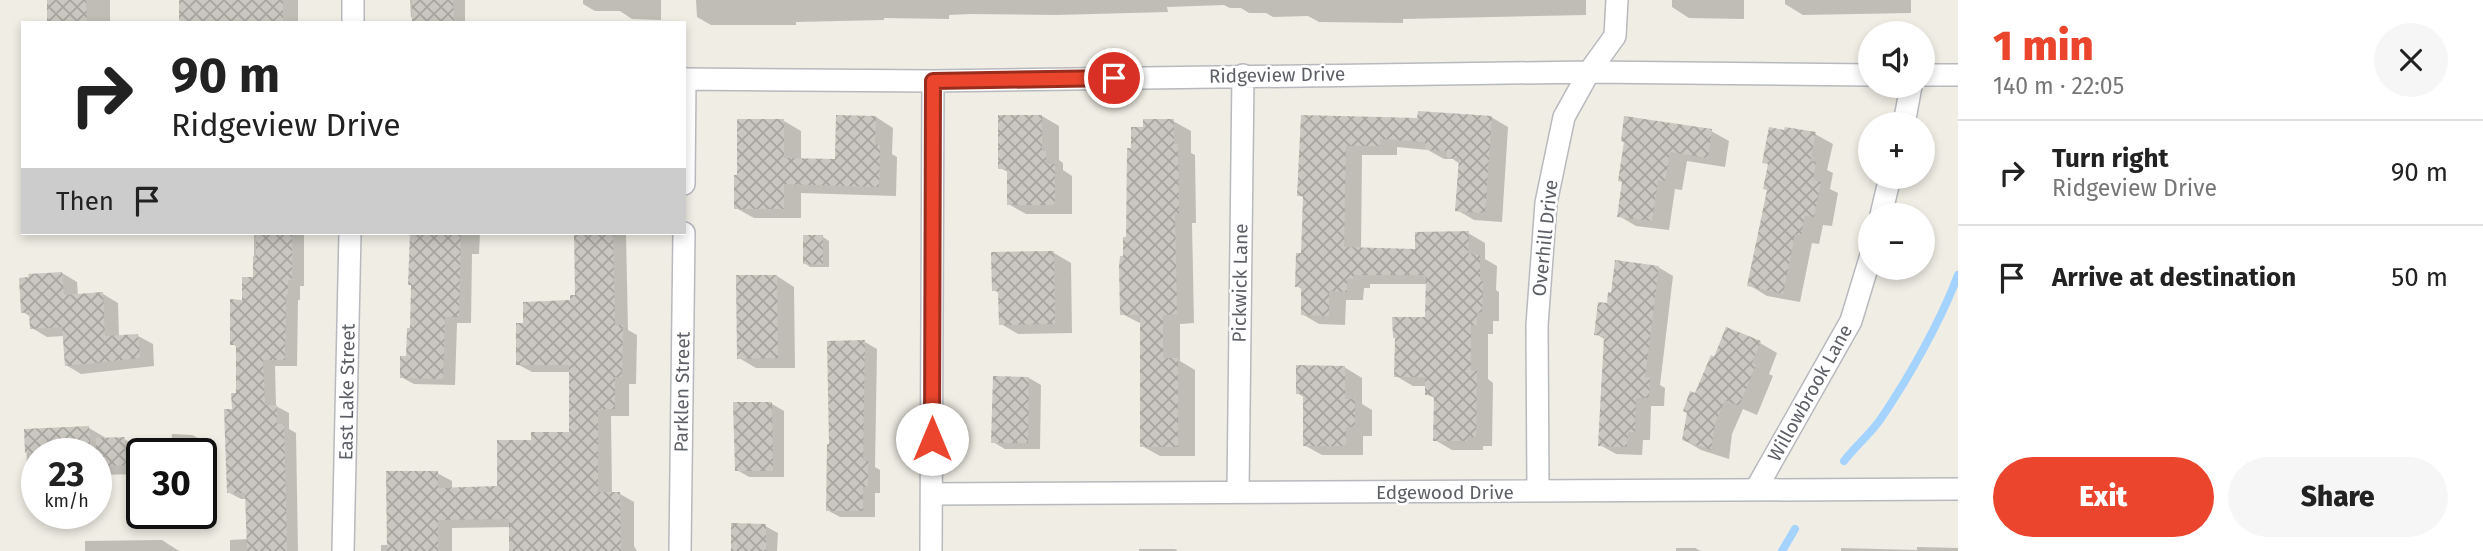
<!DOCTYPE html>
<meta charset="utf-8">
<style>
body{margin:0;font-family:"Fira Sans",sans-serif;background:#f6f6f6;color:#222;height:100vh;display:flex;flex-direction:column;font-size:26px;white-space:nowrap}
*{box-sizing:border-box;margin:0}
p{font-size:23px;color:#767676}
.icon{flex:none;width:38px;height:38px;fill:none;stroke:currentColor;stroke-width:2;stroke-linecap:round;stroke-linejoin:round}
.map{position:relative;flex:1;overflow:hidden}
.details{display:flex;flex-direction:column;background:#fff;width:525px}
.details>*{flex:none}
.guide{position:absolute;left:21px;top:21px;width:665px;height:214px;border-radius:0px;box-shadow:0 4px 10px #0003;background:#fff;color:#222;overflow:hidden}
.buttons{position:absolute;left:1858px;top:21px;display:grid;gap:14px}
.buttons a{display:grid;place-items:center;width:77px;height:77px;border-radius:50%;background:#fff;box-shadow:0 4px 10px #0003;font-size:35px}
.speed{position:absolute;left:21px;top:438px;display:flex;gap:14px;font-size:35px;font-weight:700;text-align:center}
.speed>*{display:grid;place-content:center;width:91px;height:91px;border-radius:50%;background:#fff;box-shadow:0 4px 10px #0003;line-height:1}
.speed small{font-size:18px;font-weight:400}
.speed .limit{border:4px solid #111;border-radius:10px;background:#fff;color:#111}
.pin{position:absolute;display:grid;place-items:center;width:60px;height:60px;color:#fff;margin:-30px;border:4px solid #fff;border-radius:50%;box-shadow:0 2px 7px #0007}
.me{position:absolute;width:77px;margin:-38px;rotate:0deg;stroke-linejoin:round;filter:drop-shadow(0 0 5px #0008)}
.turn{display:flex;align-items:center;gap:24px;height:147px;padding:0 35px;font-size:32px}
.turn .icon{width:91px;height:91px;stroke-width:2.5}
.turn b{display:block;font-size:49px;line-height:60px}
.then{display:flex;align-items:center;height:66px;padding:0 35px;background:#0003;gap:14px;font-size:26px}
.round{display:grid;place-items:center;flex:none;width:74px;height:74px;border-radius:37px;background:#f6f6f6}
.head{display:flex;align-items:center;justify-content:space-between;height:119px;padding:0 35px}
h1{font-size:42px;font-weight:800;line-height:52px;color:#eb452d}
.cta{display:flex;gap:14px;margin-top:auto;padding:14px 35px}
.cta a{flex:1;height:80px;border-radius:42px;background:#eb452d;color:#fff;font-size:28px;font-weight:800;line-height:80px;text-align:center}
.cta a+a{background:#f6f6f6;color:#222}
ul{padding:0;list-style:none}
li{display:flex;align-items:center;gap:21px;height:105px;padding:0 35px;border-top:2px solid #e0e0e0}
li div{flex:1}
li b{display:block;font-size:26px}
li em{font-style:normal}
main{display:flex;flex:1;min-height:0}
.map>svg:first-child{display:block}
</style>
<main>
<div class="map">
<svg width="1958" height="551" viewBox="0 0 1958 551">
<defs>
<pattern id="building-cross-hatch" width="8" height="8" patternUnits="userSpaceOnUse" patternTransform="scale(1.75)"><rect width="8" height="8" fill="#cac7c1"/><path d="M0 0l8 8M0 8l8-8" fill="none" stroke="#a7a5a0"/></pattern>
</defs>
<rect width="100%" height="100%" fill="#efede4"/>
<path fill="#0003" d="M48 0H110V23H49Z
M181 0H298V23H181Z
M410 0H465V23H414V19L411 17Z
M583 0H661V20L632 19 620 11H595L583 4Z
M696 0H1586V15L1403 19V23L1319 22 1308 16 1273 17 1266 13H1249L1241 8H1230L1224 5 1167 7 1168 12 1056 15 970 14 949 15V19L884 18V20L796 22V25H711L697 17Z
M1672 0H1744V19L1689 18 1672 7Z
M1785 0H1911V13L1803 15 1785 4Z
M1042 116 1059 126V160L1063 163V170L1072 176V214H1026L1008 204V172L1000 168Z
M1302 116 1419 120 1491 117 1508 127 1502 222 1474 220 1457 210 1460 164 1453 159H1444L1428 150 1397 147V155H1362L1361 249 1417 251 1468 233 1485 243V259L1497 266 1496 290 1499 292V321H1493V334H1488V379L1493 383 1492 446H1483V450H1452L1435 440 1436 399 1426 394 1427 386H1413L1396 376 1427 318 1428 284H1370V288H1364L1363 300H1346L1345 325 1319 324 1302 314 1303 290 1297 286 1303 255 1304 198 1299 195Z
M876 117 893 128 892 154 897 157 896 196 801 193V218H754L736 208 784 121 801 131V160L837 161Z
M1173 121 1191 131V153L1195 155 1196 223H1192L1194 323 1180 324V361L1195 370V456H1160L1142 446V324L1122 314 1133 150 1144 128Z
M1711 131 1729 141 1725 167 1687 161 1682 190 1675 189 1669 230 1636 226 1619 216 1624 183 1626 142Z
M1815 134 1833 144 1827 170 1833 173 1830 189 1838 193 1832 226 1823 225 1819 244 1812 243 1800 302 1767 296 1749 285Z
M254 233 304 235V286H300V300H298L297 366H275L276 406 289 413V429L296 433 298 551H230V540L248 539 247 499H241L228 492 234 410 238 395V347L232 344 244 302 254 279Z
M409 233H480L479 254H472L471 323H457L455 385 414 384 401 377 412 329 411 235Z
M576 233H626L628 330 637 335 636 384H629V416H611L612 494H620L634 502V546L637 551H511V527L452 528V551H381V545H388L437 473 452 481V489L498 488 533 442 570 434 571 372H532L517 364 525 325 572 302 577 296Z
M823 237 829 241V267H810L805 263Z
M1054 253 1071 263 1072 333 1018 334 1001 324 1000 294 994 290Z
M1658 267 1673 276 1660 385 1665 388 1664 406H1651L1650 440H1643L1642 455 1616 454 1600 445 1606 340 1596 334 1608 305Z
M62 273 77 282 78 296 103 294 118 303 119 337 138 336 153 344 154 366 81 374 66 365 64 336 47 337 32 328 31 317 23 312Z
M777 276 794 287 795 368H756L739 358Z
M865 342 877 349 875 467 880 470V493H875V517H840L827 510Z
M1760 343 1777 353 1769 374 1773 376 1757 415 1743 409 1732 434 1729 459 1701 450 1684 440 1696 395 1715 359Z
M1344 367 1362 378V404L1372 410V436H1363V455H1322L1304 445V397L1297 393Z
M1029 378 1041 385 1040 449H1005L993 442Z
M772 404 784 411V477H749L737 470Z
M89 428 106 438 124 439 142 449V474L96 475V453H37V473L27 467 26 431Z
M172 434 192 435 202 440 201 453H171Z
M765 526 778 533 777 551H733Z
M162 540 179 551H85V541Z
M1917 547 1958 548V551H1841V548L1917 550Z
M1676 548H1695L1701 551H1676Z
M1139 549H1175L1178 551H1139Z"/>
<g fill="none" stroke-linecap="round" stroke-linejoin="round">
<path stroke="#a4d3ff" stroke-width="8" d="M1844 461C1855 447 1870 434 1880 420 1908 379 1941 321 1958 275
M1782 551 1795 529"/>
</g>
<path fill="url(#building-cross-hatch)" d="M47 0H86L87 23H47Z
M179 0H283V23H179Z
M412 0H453L454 23H412Z
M1418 111 1492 116 1485 213 1455 211 1459 158H1446L1447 151 1425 150V142L1380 139V146H1346L1344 247 1415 249V232L1469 231 1468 254 1480 255V280L1483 281 1482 313 1477 312V325H1471V371H1477L1476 437H1467V441H1433L1434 395H1425V377H1394L1395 338H1393L1392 317H1425L1426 275H1354L1353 279H1347V292L1329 291V316L1301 315V287H1295L1296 253H1301L1303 196H1297L1301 115 1417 118Z
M836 115 876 116 875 144 880 145 879 187 784 184V209H734V175H737V119H784V158L835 159Z
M998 115H1042V151H1046V164H1055V205H1007V169H998Z
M1624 116 1712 129 1708 158 1670 152 1665 181 1658 180 1652 221 1617 217 1622 182 1618 181 1624 142 1621 141Z
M1143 119H1174V144H1178L1179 214H1175L1177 314 1163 315V358H1178V447H1140V315H1120L1119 267 1120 256H1123V237H1126L1127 148H1131V127H1143Z
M1769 127 1784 130 1785 127 1816 132 1810 161 1816 162 1813 180 1821 182 1814 217 1805 216 1801 235 1795 234 1783 294 1747 286 1767 190 1763 189 1768 164 1762 163Z
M256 233H292V280H288V294H286L285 360H263L265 405H277V424H284L287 551H247L245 493H227L224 409H232L231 393H236V345H230V299L242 300V277H253V256H256Z
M410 233H461L459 317H445L443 379 400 378V356H406L407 328H410L411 285H408Z
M574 233H613L615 325H623L622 377H615V409H598V492H620L621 551H509V519L438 520V551H387L386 471H438V488L497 486V440H531V432H569V365H516V323H523V302L570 300V295H575Z
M803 235H823V265L803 264Z
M1054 251 1055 324 999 325 998 291H992L991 252Z
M1615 260 1659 266 1645 377H1650L1649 398H1636L1635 432H1628L1627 447 1598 446 1604 336 1594 335 1598 302 1607 303 1608 292 1611 293Z
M62 272 64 295 103 292 105 336 138 334 140 358 65 366 62 327 30 329 29 312 21 313 19 278 29 277 28 274Z
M736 275H777L778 358 737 359Z
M1726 327 1761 341 1752 363 1756 365 1739 406 1725 400 1715 424 1711 450 1682 440 1687 413 1683 411 1690 391 1695 393 1711 355 1714 357Z
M865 340 863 461H868V487H863V511H826L827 444H829L827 341Z
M1296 365 1345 366V399H1355V427H1346V446H1303V394H1296Z
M993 376 1029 377 1028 443H991Z
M733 402H772L773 471H735Z
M89 426 91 453H25L24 429Z
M125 437 126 465 96 466V438Z
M731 523 766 524V551H731Z"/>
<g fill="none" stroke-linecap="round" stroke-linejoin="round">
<g stroke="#b7b9be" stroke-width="24">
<path id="street" d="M353 0V23
M1923 75H1958
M684 79 933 81 1589 72 1871 75
M1904 124 1911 86
M684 184 685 79
M1881 215 1890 177
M1756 489 1851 321 1871 255
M1538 491 1537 325 1546 203 1564 117 1589 72 1615 36 1617 0
M1238 492 1243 75
M932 494 1958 489
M343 551 350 233
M680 551 684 233
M931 551 933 81"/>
</g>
<use href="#street" stroke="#fff" stroke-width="21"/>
</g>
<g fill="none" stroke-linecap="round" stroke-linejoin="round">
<g stroke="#992d1d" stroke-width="18">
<path id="route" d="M932 439 933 81 1114 78"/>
</g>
<use href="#route" stroke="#eb452d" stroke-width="12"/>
</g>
<g text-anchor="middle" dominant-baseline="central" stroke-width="5" stroke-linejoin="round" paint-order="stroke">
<g font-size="19" fill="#5c5f65" stroke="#fff">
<text transform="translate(1277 75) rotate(-1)">Ridgeview Drive</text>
<text transform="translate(1545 238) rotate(-84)">Overhill Drive</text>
<text transform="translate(1240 283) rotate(-89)">Pickwick Lane</text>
<text transform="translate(347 392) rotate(-89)">East Lake Street</text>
<text transform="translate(682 392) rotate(-89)">Parklen Street</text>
<text transform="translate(1810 393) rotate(-61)">Willowbrook Lane</text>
<text x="1445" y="492">Edgewood Drive</text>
</g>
</g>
</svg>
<div class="buttons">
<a><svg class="icon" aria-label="sound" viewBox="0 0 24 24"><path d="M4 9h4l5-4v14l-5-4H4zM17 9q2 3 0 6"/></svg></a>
<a>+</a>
<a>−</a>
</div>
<div class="speed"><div>23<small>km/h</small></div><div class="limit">30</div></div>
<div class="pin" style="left:1114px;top:78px;background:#d93025"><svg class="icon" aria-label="arrive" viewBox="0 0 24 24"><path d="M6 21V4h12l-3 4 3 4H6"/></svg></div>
<svg class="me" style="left:932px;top:439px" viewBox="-20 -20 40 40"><circle r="19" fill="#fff"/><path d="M0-13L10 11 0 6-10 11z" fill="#eb452d"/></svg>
<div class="guide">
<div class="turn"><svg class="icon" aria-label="right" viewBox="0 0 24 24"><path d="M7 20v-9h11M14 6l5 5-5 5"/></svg><div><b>90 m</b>Ridgeview Drive</div></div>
<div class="then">Then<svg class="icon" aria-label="arrive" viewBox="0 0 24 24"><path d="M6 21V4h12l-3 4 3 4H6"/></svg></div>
</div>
</div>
<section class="details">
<div class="head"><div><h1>1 min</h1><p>140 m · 22:05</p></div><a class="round"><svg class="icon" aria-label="close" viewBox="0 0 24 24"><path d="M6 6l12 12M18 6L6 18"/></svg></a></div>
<ul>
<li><svg class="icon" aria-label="right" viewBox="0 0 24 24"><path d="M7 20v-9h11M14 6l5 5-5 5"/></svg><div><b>Turn right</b><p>Ridgeview Drive</p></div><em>90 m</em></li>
<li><svg class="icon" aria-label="arrive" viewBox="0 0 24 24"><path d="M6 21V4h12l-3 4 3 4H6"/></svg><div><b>Arrive at destination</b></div><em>50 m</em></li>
</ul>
<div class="cta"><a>Exit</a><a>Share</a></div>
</section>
</main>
